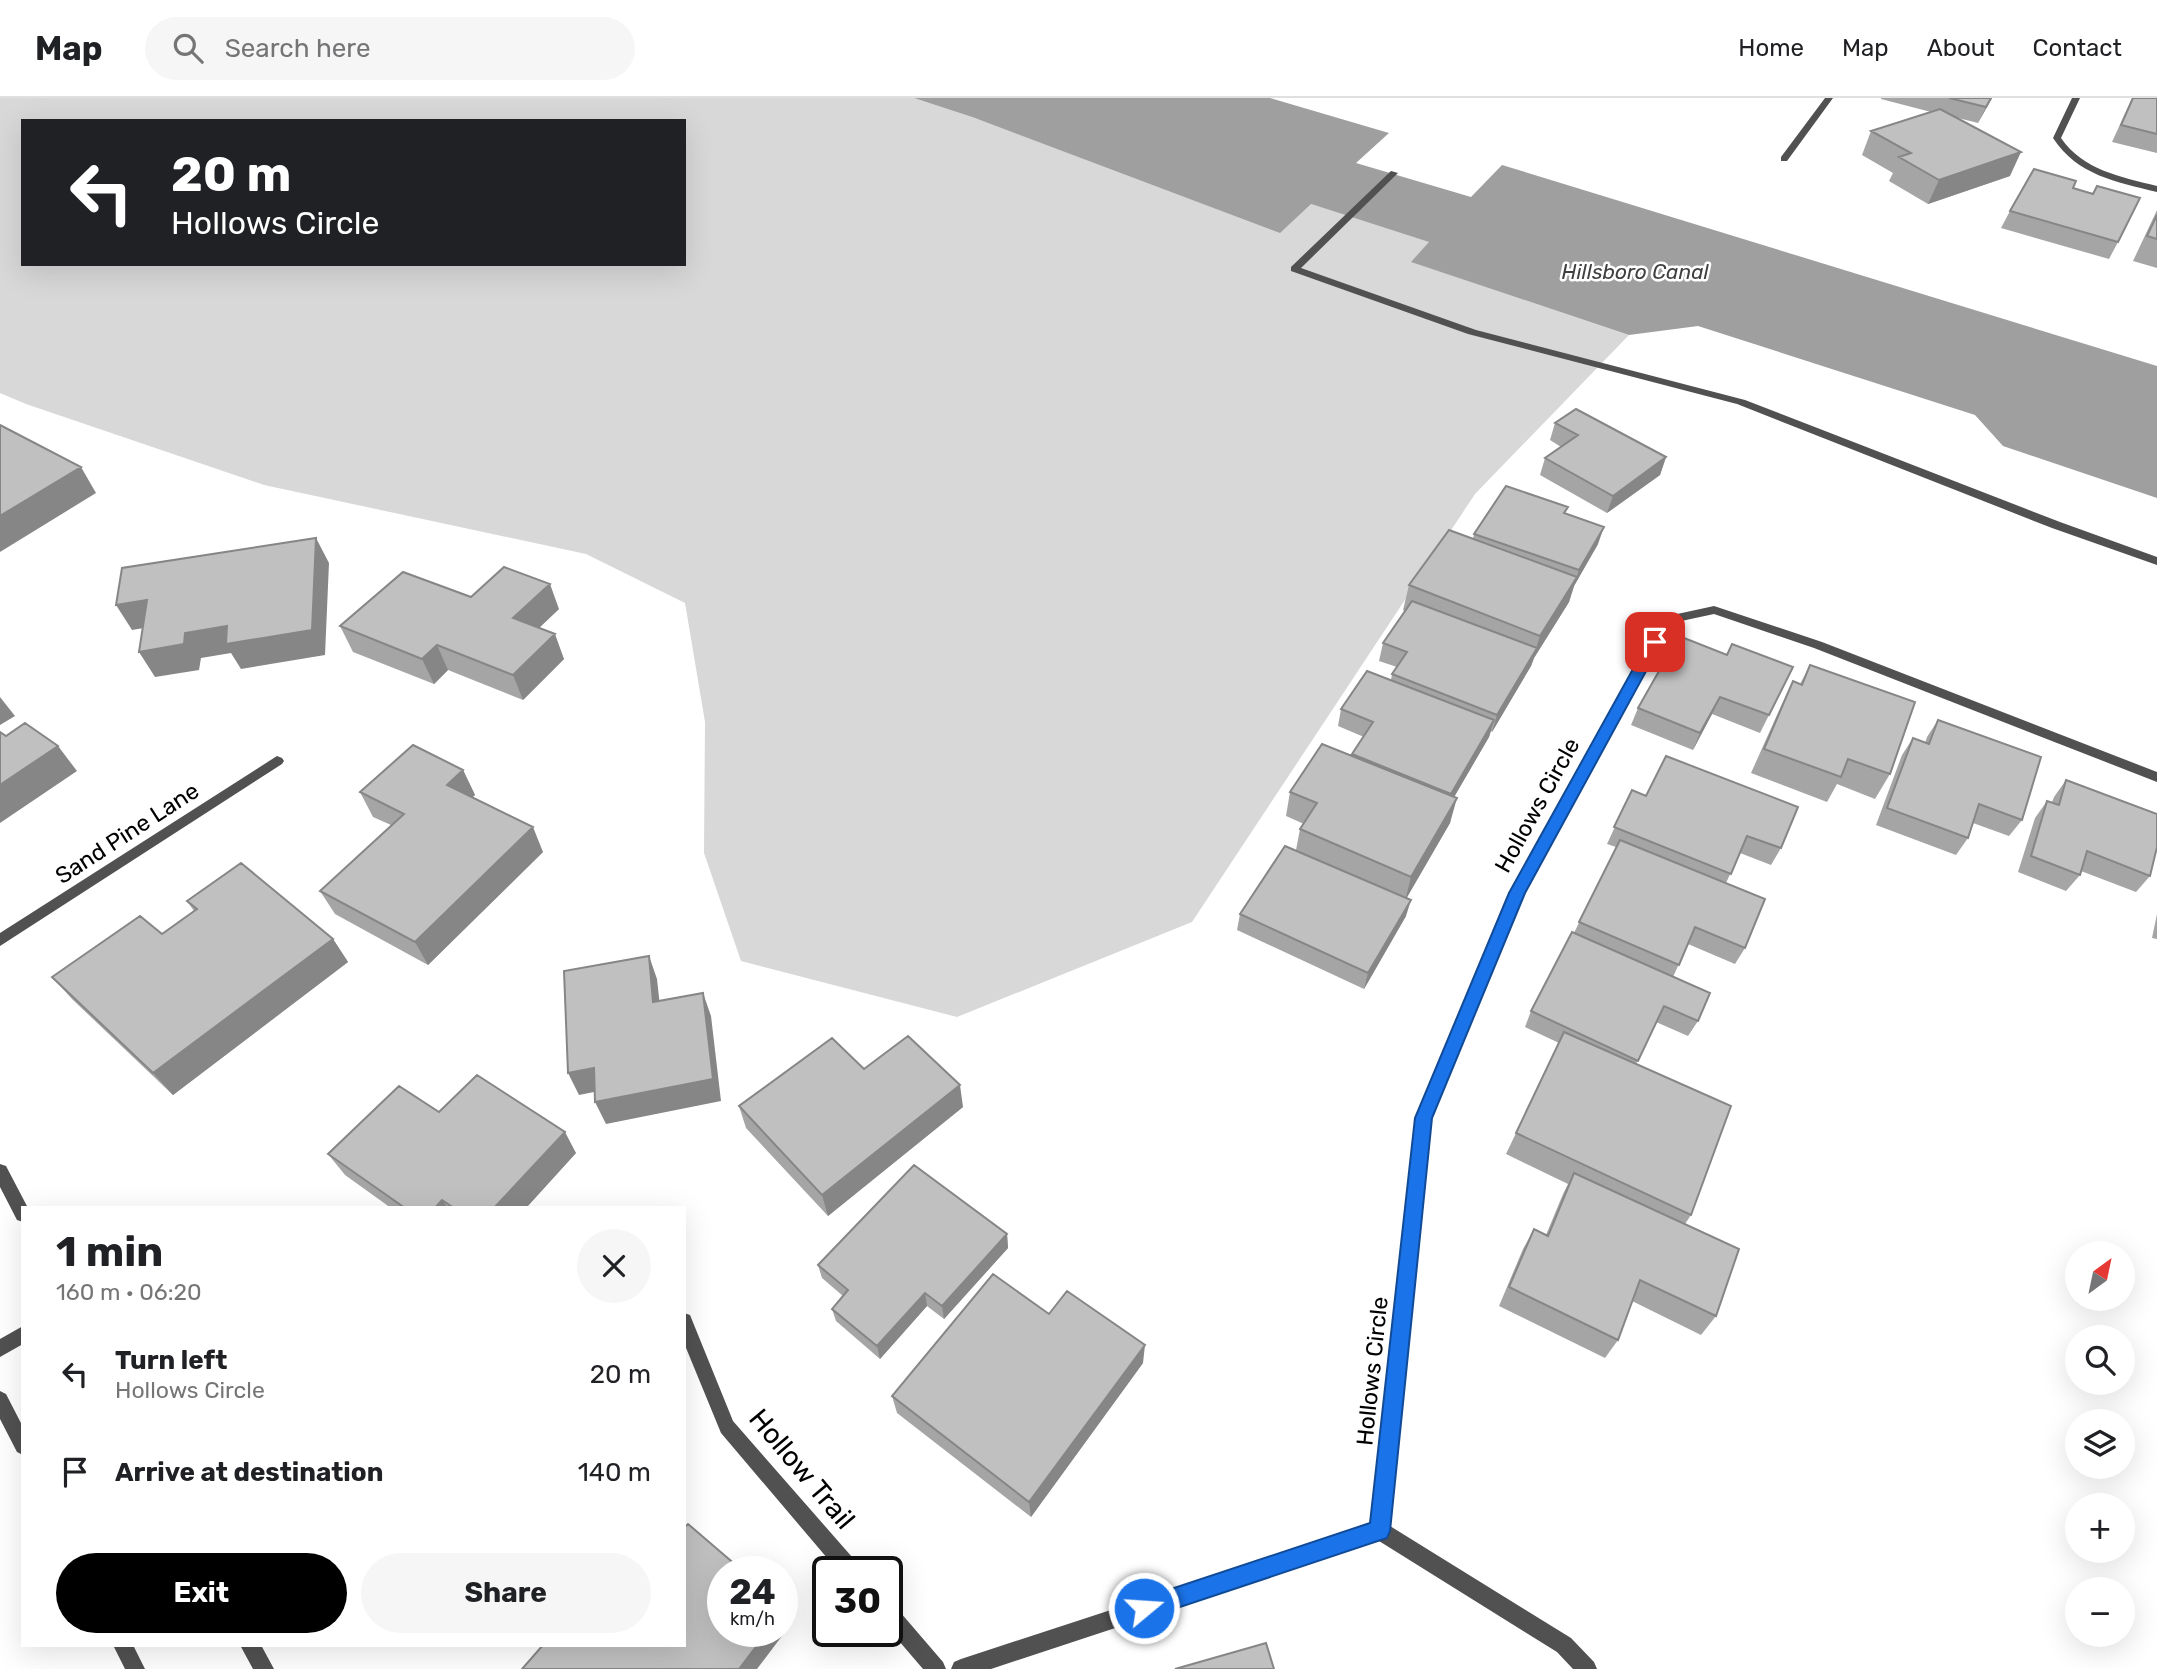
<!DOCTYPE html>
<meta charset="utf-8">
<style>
body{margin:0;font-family:Rubik,sans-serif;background:#f6f6f6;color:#202124;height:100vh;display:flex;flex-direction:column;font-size:26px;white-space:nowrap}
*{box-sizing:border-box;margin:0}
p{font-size:23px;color:#757577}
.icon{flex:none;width:38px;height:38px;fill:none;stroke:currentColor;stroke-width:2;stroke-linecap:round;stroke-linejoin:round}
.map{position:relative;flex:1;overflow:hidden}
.drawer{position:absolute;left:21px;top:1108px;width:665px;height:441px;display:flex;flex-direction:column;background:#fff;border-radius:0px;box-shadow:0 7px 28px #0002}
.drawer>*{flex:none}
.top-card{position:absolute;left:21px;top:21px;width:665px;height:147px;border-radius:0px;box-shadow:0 7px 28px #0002;background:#202124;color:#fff;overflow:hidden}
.needle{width:46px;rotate:33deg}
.buttons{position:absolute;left:2065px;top:1143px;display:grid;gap:14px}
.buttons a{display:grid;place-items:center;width:70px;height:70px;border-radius:50%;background:#fff;box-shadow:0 7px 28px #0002;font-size:35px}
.speed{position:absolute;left:707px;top:1458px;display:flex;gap:14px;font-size:35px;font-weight:700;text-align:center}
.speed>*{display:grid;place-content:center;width:91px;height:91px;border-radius:50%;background:#fff;box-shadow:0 7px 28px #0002;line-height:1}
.speed small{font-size:18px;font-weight:400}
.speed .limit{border:4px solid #111;border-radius:10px;background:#fff;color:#111}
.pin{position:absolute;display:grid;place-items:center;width:60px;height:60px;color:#fff;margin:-30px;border-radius:14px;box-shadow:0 4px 10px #0006}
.me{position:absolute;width:77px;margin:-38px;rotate:72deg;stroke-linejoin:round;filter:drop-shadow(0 0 5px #0008)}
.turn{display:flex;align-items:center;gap:24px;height:147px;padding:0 35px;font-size:32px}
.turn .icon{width:91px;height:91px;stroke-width:2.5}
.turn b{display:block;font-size:49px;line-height:60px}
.round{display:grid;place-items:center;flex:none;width:74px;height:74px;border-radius:37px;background:#f6f6f6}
.summary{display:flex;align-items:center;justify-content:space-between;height:119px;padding:0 35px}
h1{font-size:42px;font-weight:700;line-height:52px}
.button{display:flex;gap:14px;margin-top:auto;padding:14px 35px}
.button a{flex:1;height:80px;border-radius:42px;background:#000;color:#fff;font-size:28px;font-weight:700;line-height:80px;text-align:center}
.button a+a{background:#f6f6f6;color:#202124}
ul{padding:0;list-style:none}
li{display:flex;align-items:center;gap:21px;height:98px;padding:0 35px}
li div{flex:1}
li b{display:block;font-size:26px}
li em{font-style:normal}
header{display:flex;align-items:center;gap:42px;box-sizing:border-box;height:98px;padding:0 35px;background:#fff;border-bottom:2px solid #e0e0e0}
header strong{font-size:33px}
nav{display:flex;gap:38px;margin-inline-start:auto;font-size:24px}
.search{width:490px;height:63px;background:#f6f6f6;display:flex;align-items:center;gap:18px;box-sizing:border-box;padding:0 24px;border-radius:38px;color:#757577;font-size:26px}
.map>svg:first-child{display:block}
</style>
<header>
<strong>Map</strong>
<div class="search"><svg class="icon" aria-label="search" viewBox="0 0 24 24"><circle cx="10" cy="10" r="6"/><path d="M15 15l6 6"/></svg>Search here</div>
<nav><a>Home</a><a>Map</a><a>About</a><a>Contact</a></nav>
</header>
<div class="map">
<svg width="2157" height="1571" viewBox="0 0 2157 1571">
<rect width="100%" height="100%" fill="#fff"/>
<path fill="#d8d8d8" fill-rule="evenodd" d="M0 0H914L975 20 1311 106 1430 144 1412 164 1629 237 1475 396 1192 824 957 919 741 863 704 755 705 624 685 505 586 456 264 387 26 306 0 295ZM23 23H684V166H23Z"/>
<path fill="#9f9f9f" d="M914 0H1270L1389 35 1356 65 1471 99 1502 67 2157 268V400L2003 348 1975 317 1698 228 1629 237 1411 164 1429 144 1311 106 1280 135 975 20Z"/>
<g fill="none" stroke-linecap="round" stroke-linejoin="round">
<path fill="#515151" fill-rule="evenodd" d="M1825 0H1833L1787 63H1781V59Z
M1391 73 1398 75 1301 170 1476 232 1745 302 2060 424 2157 459V467L2052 430 1737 306 1468 236 1291 173V169Z"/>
<path fill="#515151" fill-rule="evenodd" d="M2072 0H2080L2061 40C2083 72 2121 79 2157 88V94C2116 84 2077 77 2053 40Z
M1714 508 1822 544 2157 674V684L1814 550 1714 516 1672 525 1524 796 1431 1020 1390 1428 1571 1540 1594 1564 1597 1571H1573L1557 1554 1379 1443 991 1571H951L954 1564 961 1561 1371 1427 1415 1020 1510 795 1662 522 1668 518Z
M277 658 282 660 284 663 282 666 0 848V835Z
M0 1066 6 1068 28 1110H23V1124L17 1122 0 1089Z
M684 1215 690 1217 733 1323 859 1467 861 1474H839L721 1335 684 1245Z
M23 1228V1246L0 1259V1241Z
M0 1293 6 1296 23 1329V1357L17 1354 0 1321Z
M887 1505 894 1507 943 1564 946 1571H923L887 1529Z
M113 1547H133L145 1571H125Z
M240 1547H261L274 1571H253Z"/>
</g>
<path fill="#a5a5a5" d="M1881 0H1992L1978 25 1958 20 2010 78 1928 106 1889 83 1893 75 1862 57 1871 33 1931 14 1881 1Z
M2132 0H2157V55L2112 44Z
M2073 90 2118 144 2109 161 2001 130 2010 113Z
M2157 112V170L2133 163Z
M1555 325 1666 359 1660 377 1607 415 1540 377 1545 360 1561 349 1550 342Z
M1566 416 1598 446 1574 488 1569 504 1534 560 1531 568 1492 634 1491 633 1489 639 1454 699 1450 725 1406 800V818L1364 891 1237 832 1240 816 1296 752 1300 731 1304 726 1286 718 1290 694 1352 658 1364 639 1338 628 1341 611 1391 582 1392 576 1397 569 1379 563 1383 545 1405 513 1403 512 1409 487 1473 441 1474 436Z
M471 499 559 511 539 530 564 561 523 602 448 572 434 586 353 554 340 528Z
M1679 538 1769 617 1760 635 1712 616 1693 652 1631 627 1638 610Z
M1810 567 1890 676 1875 701 1837 686 1827 704 1751 675 1781 608 1793 583 1800 586Z
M1938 622 2022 722 2009 738 1973 725 1968 740 1956 757 1876 727 1902 657 1913 640 1925 645 1927 639Z
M463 672 475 697 472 699 543 754 428 867 335 816 320 793 391 727 373 719 360 694Z
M2066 682 2150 778 2136 794 2081 773 2080 777 2066 793 2018 774 2035 720 2047 703 2052 704 2054 699Z
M1632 692 1781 750 1771 767 1740 755 1726 785 1745 850 1735 866 1688 846 1673 879 1698 923 1688 938 1656 924 1636 966 1691 1117 1685 1126 1716 1218 1701 1237 1632 1203 1618 1242 1605 1260 1499 1208 1523 1151 1534 1131 1546 1137 1563 1096 1568 1086 1506 1056 1559 945 1525 929 1531 913 1574 835 1616 749 1607 746Z
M187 803 333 841 348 864 173 997 73 902 52 879 162 836 194 813Z
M2157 816V841L2152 840Z
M864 971 963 1009 828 1118 746 1030 739 1008Z
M439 1014 576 1055 526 1110H391L345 1077 328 1056Z
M1007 1136 1008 1150 944 1221 927 1208 880 1261 836 1223 832 1211 843 1198 822 1180 818 1167Z
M1049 1216 1143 1265 1031 1419 897 1315 892 1298Z"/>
<path fill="#868686" d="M1991 0H1992L1978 25 1986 9Z
M2021 54 2010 78 1928 106 1939 82Z
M1666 359 1660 377 1607 415 1613 398Z
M81 369 96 395 0 454V418Z
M1604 429 1598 446 1574 488 1569 504 1534 560 1531 568 1492 634 1497 617 1535 554 1540 538 1576 481 1579 472Z
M316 440 329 465 325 557 241 571 231 555 201 560 199 572 155 579 139 554 185 535 227 528Z
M550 486 559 511 523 545 513 520Z
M147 502 162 527 132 532 116 507Z
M555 536 564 561 523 602 513 577Z
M437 547 448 572 434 586 422 561Z
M0 599 15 618 0 627Z
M1720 599 1712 616 1693 652 1700 635Z
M1494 622 1489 639 1446 713 1451 696Z
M58 648 77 673 0 725V687Z
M463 672 475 697 459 712 447 687Z
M1457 700 1450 725 1405 803 1411 779Z
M533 729 543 754 428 867 415 844Z
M1411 802 1406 818 1364 891 1368 875Z
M333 841 348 864 173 997 153 975Z
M649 858 657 881 662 927 653 904Z
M703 895 711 918 721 1003 606 1026 595 1004Z
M594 970 604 992 579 997 568 975Z
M960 987 963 1009 828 1118 822 1097Z
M565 1034 576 1055 526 1110H494Z
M442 1102 448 1110H435Z
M1007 1136 1008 1150 944 1221 942 1208Z
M925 1195 927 1208 880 1261 877 1248Z
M1145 1247 1143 1265 1031 1419 1029 1404Z
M786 1510 794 1522 757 1571H739L768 1533H782V1515Z"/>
<path fill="#c0c0c0" stroke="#868686" stroke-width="2" d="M1949 0H1991L1986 9Z
M2133 0H2157V36L2121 27Z
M1940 11 2021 54 1939 82 1899 59 1911 55 1871 33Z
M2034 71 2076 83 2073 90 2093 96 2097 88 2140 100 2118 144 2010 113Z
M2157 117V141L2147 138Z
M1576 311 1666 359 1613 398 1545 360 1578 337 1555 325Z
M0 327 81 369 0 418Z
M1506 388 1568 409 1564 415 1604 429 1579 472 1474 436Z
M1449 432 1577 479 1540 538 1409 487Z
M316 440 312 532 226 546 227 528 185 535 184 546 139 554 147 502 116 507 122 470Z
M504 469 550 486 513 520 555 536 513 577 437 547 422 561 340 528 403 474 471 499Z
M1412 503 1537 550 1497 617 1392 576 1407 554 1383 545Z
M1679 538 1727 557 1732 546 1793 569 1769 617 1720 599 1700 635 1638 610Z
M1810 567 1915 604 1890 676 1848 661 1841 679 1764 651 1793 583 1802 587Z
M1367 573 1494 622 1451 696 1352 656 1373 624 1341 611Z
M1938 622 2041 659 2022 722 1979 706 1968 740 1887 710 1913 640 1929 646Z
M25 625 58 648 0 687V634L6 638Z
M1322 646 1457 700 1411 779 1300 731 1317 705 1290 694Z
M413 647 463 672 447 687 533 729 415 844 320 793 404 716 360 694Z
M1666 658 1798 709 1781 750 1747 738 1731 776 1614 729 1632 692 1646 698Z
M2066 682 2157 716V749L2150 778 2087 753 2080 777 2031 758 2047 703 2059 707Z
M1620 742 1765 801 1745 850 1695 829 1679 867 1579 824Z
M1285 748 1411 802 1368 875 1240 816Z
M241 765 333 841 153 975 52 879 140 818 162 836 197 811 187 803Z
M1572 834 1710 895 1698 923 1664 908 1638 963 1531 913Z
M649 858 653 904 703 895 713 981 595 1004 594 970 568 975 564 873Z
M1564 934 1731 1008 1691 1117 1516 1035Z
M908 938 960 987 822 1097 739 1008 832 940 864 971Z
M477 977 565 1034 494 1110H454L442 1102 435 1110H405L328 1056 399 988 439 1014Z
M914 1067 1007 1136 942 1208 925 1195 877 1248 832 1211 848 1192 818 1167Z
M1574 1075 1739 1151 1716 1218 1640 1182 1618 1242 1509 1189 1534 1131 1548 1138Z
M993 1176 1049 1216 1067 1193 1145 1247 1029 1404 892 1298Z
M688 1426 744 1474H723V1533H768L739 1571H522L543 1547H684V1430Z
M782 1506 786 1510 782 1515Z
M1266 1545 1274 1571H1175Z"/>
<path fill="#1a73e8" stroke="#114b97" stroke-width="2" d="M1655 540 1662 544 1525 795 1432 1020 1390 1433 1387 1440 1144 1521 1137 1518 1133 1510 1137 1503 1144 1500 1370 1425 1415 1020 1509 795 1648 544Z"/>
<g text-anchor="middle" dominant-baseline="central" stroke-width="5" stroke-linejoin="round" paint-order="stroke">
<g font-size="21" font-style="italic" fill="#404040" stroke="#fff">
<text x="1635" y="173">Hillsboro Canal</text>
</g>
<g font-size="23" fill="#000" stroke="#fff">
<text transform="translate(1537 707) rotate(-61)">Hollows Circle</text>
<text transform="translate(127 735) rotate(-33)">Sand Pine Lane</text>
<text transform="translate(1372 1273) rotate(-84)">Hollows Circle</text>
</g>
<g font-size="28" fill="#000" stroke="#fff">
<text transform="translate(802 1371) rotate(50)">Hollow Trail</text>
</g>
</g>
</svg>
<div class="buttons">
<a><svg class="needle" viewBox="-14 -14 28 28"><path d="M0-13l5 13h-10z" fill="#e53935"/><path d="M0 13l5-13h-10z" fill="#757577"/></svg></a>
<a><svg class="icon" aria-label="search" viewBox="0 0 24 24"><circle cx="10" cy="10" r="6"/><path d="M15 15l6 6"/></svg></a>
<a><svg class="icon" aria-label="layers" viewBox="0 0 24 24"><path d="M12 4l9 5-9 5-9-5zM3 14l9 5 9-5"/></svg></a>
<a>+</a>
<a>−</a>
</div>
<div class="speed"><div>24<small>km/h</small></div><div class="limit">30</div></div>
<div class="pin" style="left:1655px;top:544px;background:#d93025"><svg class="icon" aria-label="arrive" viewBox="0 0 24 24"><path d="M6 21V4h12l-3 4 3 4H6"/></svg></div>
<svg class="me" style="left:1144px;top:1510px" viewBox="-20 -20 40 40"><circle r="17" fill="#1a73e8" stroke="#fff" stroke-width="3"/><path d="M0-11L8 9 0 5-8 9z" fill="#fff"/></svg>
<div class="top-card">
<div class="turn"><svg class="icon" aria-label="left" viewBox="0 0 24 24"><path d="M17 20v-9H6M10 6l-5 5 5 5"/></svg><div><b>20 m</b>Hollows Circle</div></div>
</div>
<section class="drawer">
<div class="summary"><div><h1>1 min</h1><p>160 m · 06:20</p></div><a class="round"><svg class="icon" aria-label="close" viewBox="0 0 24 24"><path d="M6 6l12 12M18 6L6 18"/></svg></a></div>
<ul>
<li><svg class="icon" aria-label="left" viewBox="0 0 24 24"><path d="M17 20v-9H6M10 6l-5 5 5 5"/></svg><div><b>Turn left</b><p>Hollows Circle</p></div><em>20 m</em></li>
<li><svg class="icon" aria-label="arrive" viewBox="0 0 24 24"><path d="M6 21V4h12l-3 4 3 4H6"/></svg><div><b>Arrive at destination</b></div><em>140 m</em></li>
</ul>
<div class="button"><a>Exit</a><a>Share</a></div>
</section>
</div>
